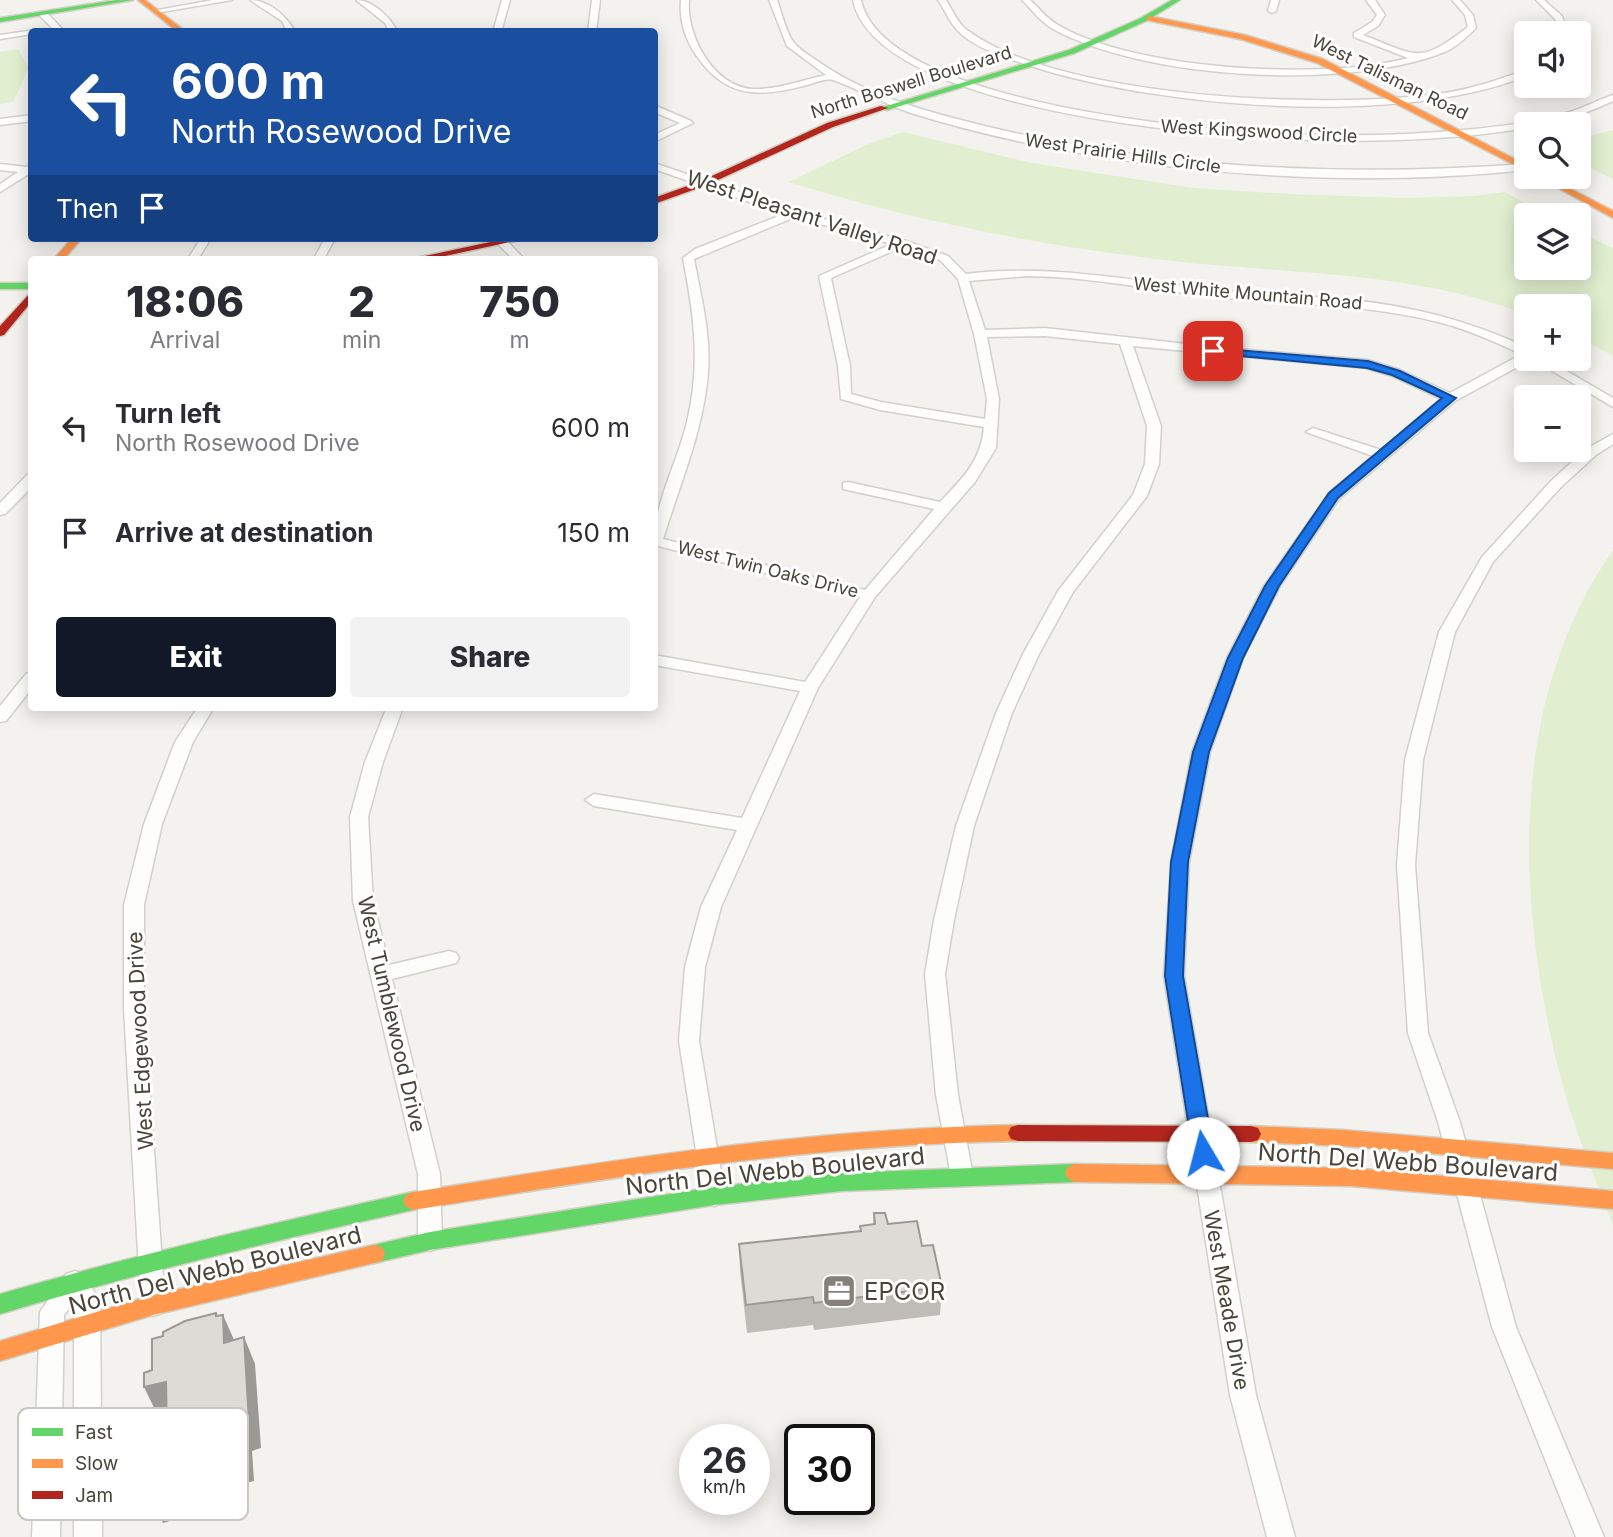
<!DOCTYPE html>
<meta charset="utf-8">
<style>
body{margin:0;font-family:Inter,sans-serif;background:#f2f2f3;color:#2b2b33;height:100vh;display:flex;flex-direction:column;font-size:26px;white-space:nowrap}
*{box-sizing:border-box;margin:0}
p{font-size:23px;color:#7c7c81}
.icon{flex:none;width:38px;height:38px;fill:none;stroke:currentColor;stroke-width:2;stroke-linecap:round;stroke-linejoin:round}
.map{position:relative;flex:1;overflow:hidden}
.panel{position:absolute;left:28px;top:256px;width:630px;height:455px;display:flex;flex-direction:column;background:#fff;border-radius:7px;box-shadow:0 4px 18px #0003}
.panel>*{flex:none}
.banner{position:absolute;left:28px;top:28px;width:630px;height:214px;border-radius:7px;box-shadow:0 4px 18px #0003;background:#1a4fa0;color:#fff;overflow:hidden}
.controls{position:absolute;left:1514px;top:21px;display:grid;gap:14px}
.controls a{display:grid;place-items:center;width:77px;height:77px;border-radius:7px;background:#fff;box-shadow:0 4px 18px #0003;font-size:35px}
.speed{position:absolute;left:679px;top:1424px;display:flex;gap:14px;font-size:35px;font-weight:700;text-align:center}
.speed>*{display:grid;place-content:center;width:91px;height:91px;border-radius:50%;background:#fff;box-shadow:0 4px 18px #0003;line-height:1}
.speed small{font-size:18px;font-weight:400}
.speed .limit{border:4px solid #111;border-radius:10px;background:#fff;color:#111}
.pin{position:absolute;display:grid;place-items:center;width:60px;height:60px;color:#fff;margin:-30px;border-radius:14px;box-shadow:0 4px 10px #0006}
.me{position:absolute;width:77px;margin:-38px;rotate:352deg;stroke-linejoin:round;filter:drop-shadow(0 0 5px #0008)}
.turn{display:flex;align-items:center;gap:24px;height:147px;padding:0 28px;font-size:32px}
.turn .icon{width:91px;height:91px;stroke-width:2.5}
.turn b{display:block;font-size:49px;line-height:60px}
.then{display:flex;align-items:center;height:66px;padding:0 28px;background:#0003;gap:14px;font-size:26px}
.eta{display:flex;justify-content:space-evenly;align-items:center;height:119px;text-align:center}
.eta b{font-size:42px;font-weight:800;line-height:49px}
.action{display:flex;gap:14px;margin-top:auto;padding:14px 28px}
.action a{flex:1;height:80px;border-radius:7px;background:#111827;color:#fff;font-size:28px;font-weight:800;line-height:80px;text-align:center}
.action a+a{background:#f2f2f3;color:#2b2b33}
ul{padding:0;list-style:none}
li{display:flex;align-items:center;gap:21px;height:105px;padding:0 28px}
li div{flex:1}
li b{display:block;font-size:26px}
li em{font-style:normal}
.map>svg:first-child{display:block}
</style>
<div class="map">
<svg width="1613" height="1537" viewBox="0 0 1613 1537">
<rect width="100%" height="100%" fill="#f4f2ee"/>
<path fill="#e1eecf" d="M18 49 29 68 13 102 0 104V52Z
M1613 130V179L1579 162 1578 139Z
M903 132 1032 163 1193 188 1290 194 1404 198 1474 196 1505 192 1547 215H1526V268H1578L1579 232 1613 248V356L1579 337 1578 306H1526V314C1417 273 1304 274 1191 263 1054 248 920 223 789 182L866 145Z
M1613 550V1226C1594 1175 1572 1124 1559 1071 1516 901 1508 700 1613 550Z"/>
<g fill="none" stroke-linecap="round" stroke-linejoin="round">
<g stroke="#d2d0cb" stroke-width="3">
<path id="street" d="M213 0H232L156 13 152 11Z
M250 0C268 0 287 16 295 32H287L282 21Z
M356 0C372 0 391 17 397 32H389L385 23Z
M502 0H510L501 32H493Z
M592 0H600L596 32H588Z
M681 0H689C686 35 713 86 752 89 777 90 802 80 826 75L787 46 769 0H777C782 13 786 34 795 44 800 50 809 55 816 60 858 90 907 106 957 119 1142 168 1334 178 1525 164L1526 170C1332 191 1097 171 911 113 884 104 859 89 833 80 826 78 814 83 807 85 766 96 731 100 702 63 687 45 679 24 681 0Z
M853 0H861C882 100 1182 128 1268 133 1336 137 1406 136 1475 129 1504 126 1535 122 1563 114 1581 109 1596 101 1613 95V101C1585 114 1557 124 1526 124V128C1455 140 1382 142 1309 140 1216 138 875 111 853 0Z
M938 0H946C952 9 958 24 967 30 1060 100 1331 110 1444 93 1473 89 1499 79 1526 70V76C1401 127 1162 108 1034 67 1012 60 975 49 958 31 950 23 945 10 938 0Z
M1022 0H1030C1039 8 1048 20 1058 25 1134 70 1323 81 1408 58L1354 37V33L1372 22 1377 15 1366 0H1375L1385 15 1378 26 1363 35C1418 56 1418 65 1468 27L1465 15 1452 0H1460L1473 15 1476 28C1467 37 1454 49 1442 53 1346 90 1146 80 1053 29 1042 23 1031 9 1022 0Z
M1271 0H1279L1276 11 1272 13 1268 11Z
M1536 0H1544L1562 16 1568 33H1560L1555 19Z
M40 12H46L65 32H56L40 16Z
M35 30 32 34 0 39V35Z
M654 105 691 121 693 123 654 142V135L680 123 654 112Z
M32 115V121L0 125V119Z
M654 163 798 212 906 241 948 256 966 274C1049 264 1127 280 1209 289 1276 297 1344 295 1410 309 1451 317 1488 330 1526 347V359L1530 360 1455 401 1339 499 1280 586 1243 658 1210 752 1189 862 1184 976 1256 1395 1295 1537H1267L1230 1395 1164 976 1171 862 1192 752 1227 658 1264 586 1329 493 1373 456 1306 432 1313 428 1381 450 1441 399 1392 376 1366 368 1133 346 1161 426 1159 464 1147 496 1073 592 1039 654 1012 713 974 826 954 920 945 974 958 1095 973 1176 970 1183 962 1185 954 1183 951 1176 936 1095 925 974 934 920 956 826 996 713 1023 654 1058 591 1133 495 1145 464 1147 426 1120 344 1045 336 987 337 999 399 996 448 975 482 875 597 818 688 721 907 705 967 699 1041 725 1196 722 1203 714 1206 706 1203 703 1196 679 1041 685 967 701 907 737 830 594 806 585 800 594 794 742 818 800 691 654 665V655L805 682 860 597 654 545C654 502 677 464 687 422 701 363 694 316 683 258L695 249 784 214 654 169ZM795 217 892 244 819 276 838 366 841 399 880 410 984 427C981 461 963 478 940 502L848 482 843 483V489L934 509 865 590 663 539C680 484 704 429 708 372 711 334 701 296 694 259ZM902 247 940 260 958 279 974 334 987 399 985 419 881 402 851 394 850 366 831 278ZM1028 276C1089 277 1148 289 1208 296 1286 305 1366 303 1442 323 1470 330 1496 343 1522 354L1450 393 1400 370 1368 360 1213 347 1045 328 985 330 969 281Z
M0 164 26 167 32 164V172L0 192V184L18 172 0 170Z
M201 238H211L198 259H188Z
M325 238H335L324 259H314Z
M499 241H507L524 259H513L499 245Z
M1532 359H1546L1613 398V407Z
M1613 434V444L1596 455 1561 487 1493 562 1455 632 1423 760 1415 865 1428 1033 1460 1122 1516 1327 1604 1537H1576L1492 1327 1438 1122 1408 1033 1397 865 1405 760 1439 632 1482 557 1551 481 1586 449Z
M32 474V487L5 514 0 515V503L27 475Z
M32 672V688L6 721 0 722V706L26 674Z
M198 707H214L193 742 162 824 144 905V1009L165 1305 162 1313 153 1316 144 1313 141 1305 124 1009V905L144 824 175 742Z
M387 707H403L383 762 368 817 373 901 389 965 449 951 456 953 459 958 456 963 392 979 440 1174 442 1241 438 1248 430 1251 422 1248 418 1241V1174L353 901 350 817 365 762Z
M75 1271 84 1274 100 1302 102 1537H74V1302L64 1315 60 1537H32L40 1312 66 1274Z"/>
</g>
<g stroke="#d3cfc5" stroke-width="3">
<path id="fast" d="M117 0H133L0 22V18Z
M1172 0H1180L1146 21 1075 53 887 110 880 108 1069 50 1141 18Z
M0 283H32V289H0Z
M1075 1164 1082 1167 1085 1173 1082 1179 1075 1182 842 1191 714 1205 430 1250 374 1263 366 1261 363 1254 366 1247 374 1245 430 1232 714 1187 842 1173Z
M413 1192 420 1195 423 1201 420 1207 413 1210C274 1241 136 1273 0 1314V1294C136 1255 274 1223 413 1192Z"/>
</g>
<g stroke="#d3cfc5" stroke-width="3">
<path id="slow" d="M138 0H145L186 32H178Z
M1149 16 1245 35 1323 59 1526 165V171L1317 63 1240 39 1146 20Z
M1538 177H1548L1613 211V218Z
M72 238H82L64 259H54Z
M1018 1125 1025 1127 1028 1133 1025 1139 1018 1141C815 1144 613 1177 413 1210L406 1207 403 1201 406 1195 413 1192C613 1160 815 1128 1018 1125Z
M1251 1126 1343 1130 1613 1153V1169L1343 1146 1251 1142 1244 1140 1241 1134 1244 1128Z
M1075 1164 1351 1168 1613 1191V1209L1351 1186 1075 1182 1068 1179 1065 1173 1068 1167Z
M374 1245 382 1247 385 1254 382 1261 374 1263 153 1315 0 1361V1341L153 1295Z"/>
</g>
<g stroke="#d3cfc5" stroke-width="3">
<path id="jam" d="M881 106 888 108 833 127 707 185 654 204V198L701 181 827 123Z
M509 238H529L431 259H411Z
M32 291V301L4 335 0 336V326Z
M1018 1125 1251 1126 1258 1128 1261 1134 1258 1140 1251 1142 1018 1141 1011 1139 1008 1133 1011 1127Z"/>
</g>
<use href="#street" fill="#fdfdfc" fill-rule="evenodd"/>
<use href="#fast" fill="#63d668" fill-rule="evenodd"/>
<use href="#slow" fill="#ff974d" fill-rule="evenodd"/>
<use href="#jam" fill="#b3261e" fill-rule="evenodd"/>
</g>
<path fill="#bfbcb8" d="M874 1213 922 1246 942 1287 940 1315 814 1330 813 1325 747 1333 740 1271 739 1244 860 1231V1226L873 1225Z"/>
<path fill="#9b9996" d="M216 1313 224 1331 223 1315 235 1342 224 1343Z
M244 1337 255 1364 261 1448 252 1451 254 1481 246 1483 247 1499 163 1523 149 1497 234 1457 241 1424Z
M166 1382 179 1408 157 1414 144 1387Z"/>
<path fill="#dedbd6" stroke="#9b9996" stroke-width="2" d="M874 1213H885L888 1224 917 1221 922 1246 933 1245 942 1287 814 1303 813 1297 746 1305 739 1244 861 1231 860 1226 875 1224Z
M216 1313V1316L223 1315 224 1343 244 1337 249 1422 241 1424 242 1455 234 1457 235 1473 149 1497V1437L167 1432 166 1382 144 1387V1373L152 1370V1339L163 1336V1332L185 1321Z"/>
<path fill="#1a73e8" stroke="#114b97" stroke-width="2" d="M1213 348 1368 361 1400 371 1456 398 1338 498 1279 586 1243 658 1209 752 1188 862 1183 976 1214 1153 1211 1158 1203 1161 1196 1158 1193 1153 1165 976 1171 862 1193 752 1228 658 1265 586 1329 493 1442 398 1392 375 1367 368 1209 353 1208 351Z"/>
<defs>
<g id="office-square" transform="scale(1.75)"><rect x="-9" y="-9" width="18" height="18" rx="4" fill="#868178" stroke="#fff"/><path d="M-6-3h4V-5.5h4V-3h4V5H-6ZM-1-4.5V-3h2v-1.5ZM-6 0V1H6V0Z" fill="#fff"/></g>
</defs>
<g fill-rule="evenodd">
<use href="#office-square" x="839" y="1291"/>
</g>
<g text-anchor="middle" dominant-baseline="central" stroke-width="6" stroke-linejoin="round" paint-order="stroke">
<g font-size="18" fill="#4b4439" stroke="#fff">
<text transform="translate(1390 77) rotate(26)">West Talisman Road</text>
<text transform="translate(911 82) rotate(-17)">North Boswell Boulevard</text>
<text transform="translate(1259 131) rotate(3)">West Kingswood Circle</text>
<text transform="translate(1123 153) rotate(8)">West Prairie Hills Circle</text>
<text transform="translate(1248 293) rotate(5)">West White Mountain Road</text>
<text transform="translate(768 569) rotate(14)">West Twin Oaks Drive</text>
</g>
<g font-size="21" fill="#4b4439" stroke="#fff">
<text transform="translate(812 217) rotate(18)">West Pleasant Valley Road</text>
<text transform="translate(392 1014) rotate(77)">West Tumblewood Drive</text>
<text transform="translate(140 1041) rotate(-93)">West Edgewood Drive</text>
<text transform="translate(1227 1300) rotate(80)">West Meade Drive</text>
</g>
<g font-size="24" fill="#4b4439" stroke="#fff">
<text transform="translate(1408 1162) rotate(4)">North Del Webb Boulevard</text>
<text transform="translate(775 1171) rotate(-6)">North Del Webb Boulevard</text>
<text transform="translate(215 1270) rotate(-14)">North Del Webb Boulevard</text>
</g>
<g font-size="24" fill="#4b4439" stroke="#fff" text-anchor="start">
<text x="864" y="1291">EPCOR</text>
</g>
</g>
<rect x="18" y="1408" width="230" height="112" rx="10" fill="#fff" stroke="#c9c7c4" stroke-width="2"/>
<rect x="32" y="1428" width="31" height="8" fill="#63d668"/>
<rect x="32" y="1459" width="31" height="9" fill="#ff974d"/>
<rect x="32" y="1491" width="31" height="8" fill="#b3261e"/>
<g font-size="19" fill="#4b4439">
<text x="75" y="1439">Fast</text>
<text x="75" y="1470">Slow</text>
<text x="75" y="1502">Jam</text>
</g>
</svg>
<div class="controls">
<a><svg class="icon" aria-label="sound" viewBox="0 0 24 24"><path d="M4 9h4l5-4v14l-5-4H4zM17 9q2 3 0 6"/></svg></a>
<a><svg class="icon" aria-label="search" viewBox="0 0 24 24"><circle cx="10" cy="10" r="6"/><path d="M15 15l6 6"/></svg></a>
<a><svg class="icon" aria-label="layers" viewBox="0 0 24 24"><path d="M12 4l9 5-9 5-9-5zM3 14l9 5 9-5"/></svg></a>
<a>+</a>
<a>−</a>
</div>
<div class="speed"><div>26<small>km/h</small></div><div class="limit">30</div></div>
<div class="pin" style="left:1213px;top:351px;background:#d93025"><svg class="icon" aria-label="arrive" viewBox="0 0 24 24"><path d="M6 21V4h12l-3 4 3 4H6"/></svg></div>
<svg class="me" style="left:1203px;top:1153px" viewBox="-20 -20 40 40"><circle r="19" fill="#fff"/><path d="M0-13L10 11 0 6-10 11z" fill="#1a73e8"/></svg>
<div class="banner">
<div class="turn"><svg class="icon" aria-label="left" viewBox="0 0 24 24"><path d="M17 20v-9H6M10 6l-5 5 5 5"/></svg><div><b>600 m</b>North Rosewood Drive</div></div>
<div class="then">Then<svg class="icon" aria-label="arrive" viewBox="0 0 24 24"><path d="M6 21V4h12l-3 4 3 4H6"/></svg></div>
</div>
<section class="panel">
<div class="eta">
<div><b>18:06</b><p>Arrival</p></div>
<div><b>2</b><p>min</p></div>
<div><b>750</b><p>m</p></div>
</div>
<ul>
<li><svg class="icon" aria-label="left" viewBox="0 0 24 24"><path d="M17 20v-9H6M10 6l-5 5 5 5"/></svg><div><b>Turn left</b><p>North Rosewood Drive</p></div><em>600 m</em></li>
<li><svg class="icon" aria-label="arrive" viewBox="0 0 24 24"><path d="M6 21V4h12l-3 4 3 4H6"/></svg><div><b>Arrive at destination</b></div><em>150 m</em></li>
</ul>
<div class="action"><a>Exit</a><a>Share</a></div>
</section>
</div>
